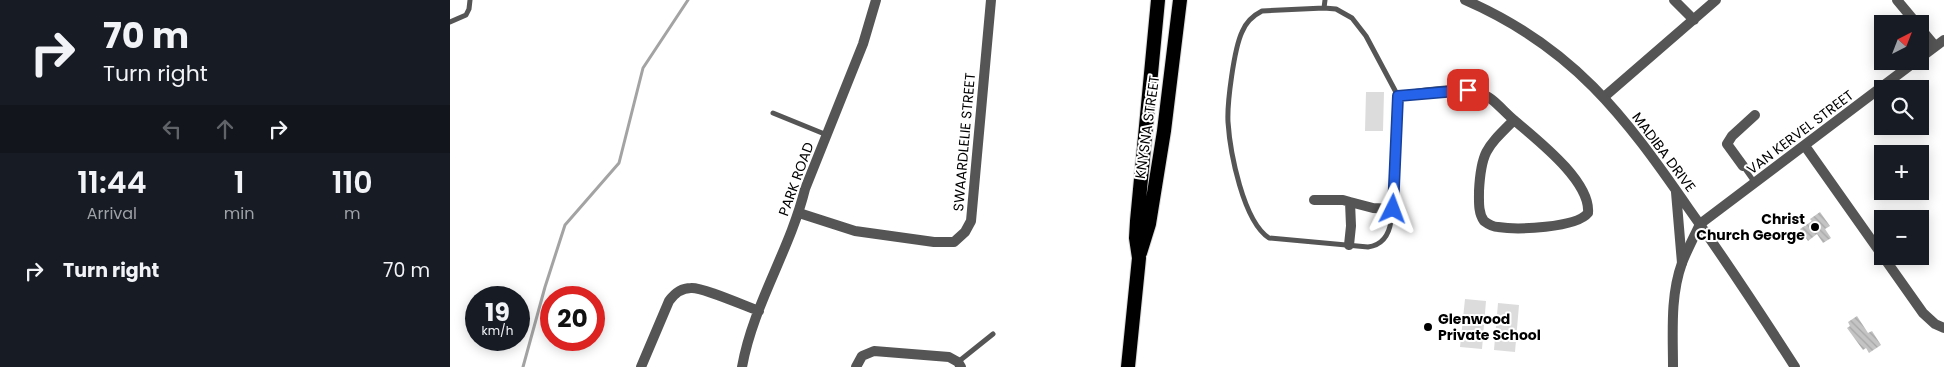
<!DOCTYPE html>
<meta charset="utf-8">
<style>
body{margin:0;font-family:Poppins,sans-serif;background:#20242c;color:#f1f3f6;height:100vh;display:flex;flex-direction:column;font-size:19px;white-space:nowrap}
*{box-sizing:border-box;margin:0}
p{font-size:16px;color:#9ea1a6}
.icon{flex:none;width:28px;height:28px;fill:none;stroke:currentColor;stroke-width:2;stroke-linecap:round;stroke-linejoin:round}
.map{position:relative;flex:1;overflow:hidden}
.side{display:flex;flex-direction:column;background:#171b24;width:450px}
.side>*{flex:none}
.top-card{background:#171b24;color:#f1f3f6;overflow:hidden}
.needle{width:32px;rotate:42deg}
.tools{position:absolute;left:1424px;top:15px;display:grid;gap:10px}
.tools a{display:grid;place-items:center;width:55px;height:55px;border-radius:0px;background:#171b24;box-shadow:0 2px 12px #0003;font-size:25px}
.speed{position:absolute;left:15px;top:286px;display:flex;gap:10px;font-size:25px;font-weight:700;text-align:center}
.speed>*{display:grid;place-content:center;width:65px;height:65px;border-radius:50%;background:#171b24;box-shadow:0 2px 12px #0003;line-height:1}
.speed small{font-size:12px;font-weight:400}
.speed .limit{border:8px solid #d22;background:#fff;color:#111}
.pin{position:absolute;display:grid;place-items:center;width:42px;height:42px;color:#fff;margin:-21px;border-radius:10px;box-shadow:0 2px 8px #0006}
.me{position:absolute;width:55px;margin:-28px;rotate:3deg;stroke-linejoin:round;filter:drop-shadow(0 0 4px #0008)}
.turn{display:flex;align-items:center;gap:18px;height:105px;padding:0 20px;font-size:22px}
.turn .icon{width:65px;height:65px;stroke-width:2.5}
.turn b{display:block;font-size:35px;line-height:42px}
.lanes{display:flex;align-items:center;height:48px;padding:0 20px;background:#0003;justify-content:center;gap:25px;direction:ltr}
.lanes .off{opacity:.35}
.eta{display:flex;justify-content:space-evenly;align-items:center;height:85px;text-align:center}
.eta b{font-size:30px;font-weight:600;line-height:35px}
ul{padding:0;list-style:none}
li{display:flex;align-items:center;gap:15px;height:65px;padding:0 20px}
li div{flex:1}
li b{display:block;font-size:19px}
li em{font-style:normal}
main{display:flex;flex:1;min-height:0}
.map>svg:first-child{display:block}
</style>
<main>
<section class="side">
<div class="top-card">
<div class="turn"><svg class="icon" aria-label="right" viewBox="0 0 24 24"><path d="M7 20v-9h11M14 6l5 5-5 5"/></svg><div><b>70 m</b>Turn right</div></div>
<div class="lanes"><svg class="icon off" aria-label="left" viewBox="0 0 24 24"><path d="M17 20v-9H6M10 6l-5 5 5 5"/></svg><svg class="icon off" aria-label="ahead" viewBox="0 0 24 24"><path d="M12 20V5M6 11l6-6 6 6"/></svg><svg class="icon" aria-label="right" viewBox="0 0 24 24"><path d="M7 20v-9h11M14 6l5 5-5 5"/></svg></div>
</div>
<div class="eta">
<div><b>11:44</b><p>Arrival</p></div>
<div><b>1</b><p>min</p></div>
<div><b>110</b><p>m</p></div>
</div>
<ul>
<li><svg class="icon" aria-label="right" viewBox="0 0 24 24"><path d="M7 20v-9h11M14 6l5 5-5 5"/></svg><div><b>Turn right</b></div><em>70 m</em></li>
</ul>
</section>
<div class="map">
<svg width="1494" height="367" viewBox="0 0 1494 367">
<defs>
<pattern id="building-back-hatch" width="6" height="6" patternUnits="userSpaceOnUse" patternTransform="scale(1.25)"><rect width="6" height="6" fill="#c4c4c4"/><path d="M-1 5l2 2M0 0l6 6M5-1l2 2" fill="none" stroke="#a7a7a7"/></pattern>
</defs>
<rect width="100%" height="100%" fill="#fff"/>
<path fill="#dcdcdc" d="M916 92H934L933 131H915Z
M1015 299 1036 301 1032 349 1010 347Z
M1048 303 1069 305 1065 352 1044 350Z"/>
<g fill="none" stroke-linecap="round" stroke-linejoin="round">
<path stroke="#a3a3a3" stroke-width="3" d="M73 367 95 287 115 225 169 163 193 68 238 0"/>
</g>
<path fill="url(#building-back-hatch)" d="M1370 212 1380 226 1375 229 1381 238 1373 243 1367 234 1358 241 1350 229 1362 221 1360 219Z
M1407 316 1418 333 1422 331 1431 345 1419 353 1416 348 1413 350 1397 328 1400 326 1398 322Z"/>
<g fill="none" stroke-linecap="round" stroke-linejoin="round">
<g stroke="#dbdbdb" stroke-width="16">
<path id="trunk" d="M690 253 699 224 714 131 730 0
M678 367 689 258 686 238 687 221 708 0"/>
</g>
<path stroke="#555" stroke-width="5" d="M874 8 886 9 902 18 916 36 948 96 941 221C939 235 933 245 918 247L819 238C793 221 780 152 778 122 777 103 784 49 792 32 796 22 802 16 812 11Z
M874 8 875 0
M0 22 16 15 19 9 20 0
M323 113 377 135
M1293 166 1305 183
M508 362 543 334"/>
<path stroke="#555" stroke-width="10" d="M1224 0 1244 20
M1447 0 1467 24
M1470 28 1485 46
M1470 58 1494 40
M948 96C969 94 1009 86 1028 92 1042 96 1053 111 1064 120 1086 139 1141 181 1138 213 1126 228 1067 230 1048 227 1042 227 1038 224 1034 221 1028 213 1029 201 1029 191 1031 151 1037 147 1064 120
M1154 97 1266 0
M1355 146 1473 313 1485 324 1494 328
M1293 166 1277 144 1282 136 1305 115
M864 200H893L900 202
M349 213 405 231 484 242H504L515 232 521 221 541 0
M899 245 901 226 900 202 923 208 943 209
M191 367 219 301C224 294 232 288 241 288 252 287 295 306 309 311
M292 367C303 305 340 250 355 189L413 44 426 0
M406 367 412 356 424 351 499 357 508 362 511 367
M1223 367C1223 333 1220 296 1232 263 1237 250 1244 237 1250 224L1466 61"/>
<path stroke="#555" stroke-width="10" d="M1015 0C1123 47 1174 115 1239 209 1276 261 1311 314 1345 367
M1226 192 1232 263"/>
<use href="#trunk" stroke="#000" stroke-width="14"/>
</g>
<g fill="none" stroke-linecap="round" stroke-linejoin="round">
<g stroke="#184099" stroke-width="12">
<path id="route" d="M943 209 948 96 1018 90"/>
</g>
<use href="#route" stroke="#2563eb" stroke-width="9"/>
</g>
<g fill="#000" stroke="#fff" stroke-width="2">
<circle cx="1365" cy="227" r="5"/>
<circle cx="978" cy="327" r="5"/>
</g>
<g text-anchor="middle" dominant-baseline="central" stroke-width="4" stroke-linejoin="round" paint-order="stroke">
<g font-size="14" fill="#000" stroke="#fff">
<text transform="translate(697 127) rotate(-82)">KNYSNA STREET</text>
<text transform="translate(1350 132) rotate(-37)">VAN KERVEL STREET</text>
<text transform="translate(514 142) rotate(-85)">SWAARDLELIE STREET</text>
<text transform="translate(1214 152) rotate(53)">MADIBA DRIVE</text>
<text transform="translate(346 179) rotate(-70)">PARK ROAD</text>
</g>
<g font-size="14" font-weight="bold" fill="#000" stroke="#fff" text-anchor="end">
<text x="1355" y="219">Christ<tspan x="1355" dy="16">Church George</tspan></text>
<text x="988" y="319" text-anchor="start">Glenwood<tspan x="988" dy="16">Private School</tspan></text>
</g>
</g>
</svg>
<div class="tools">
<a><svg class="needle" viewBox="-14 -14 28 28"><path d="M0-13l5 13h-10z" fill="#e53935"/><path d="M0 13l5-13h-10z" fill="#9ea1a6"/></svg></a>
<a><svg class="icon" aria-label="search" viewBox="0 0 24 24"><circle cx="10" cy="10" r="6"/><path d="M15 15l6 6"/></svg></a>
<a>+</a>
<a>−</a>
</div>
<div class="speed"><div>19<small>km/h</small></div><div class="limit">20</div></div>
<div class="pin" style="left:1018px;top:90px;background:#d93025"><svg class="icon" aria-label="arrive" viewBox="0 0 24 24"><path d="M6 21V4h12l-3 4 3 4H6"/></svg></div>
<svg class="me" style="left:943px;top:209px" viewBox="-20 -20 40 40"><path d="M0-17L14 15 0 8-14 15z" fill="#2563eb" stroke="#fff" stroke-width="4"/></svg>
</div>
</main>
